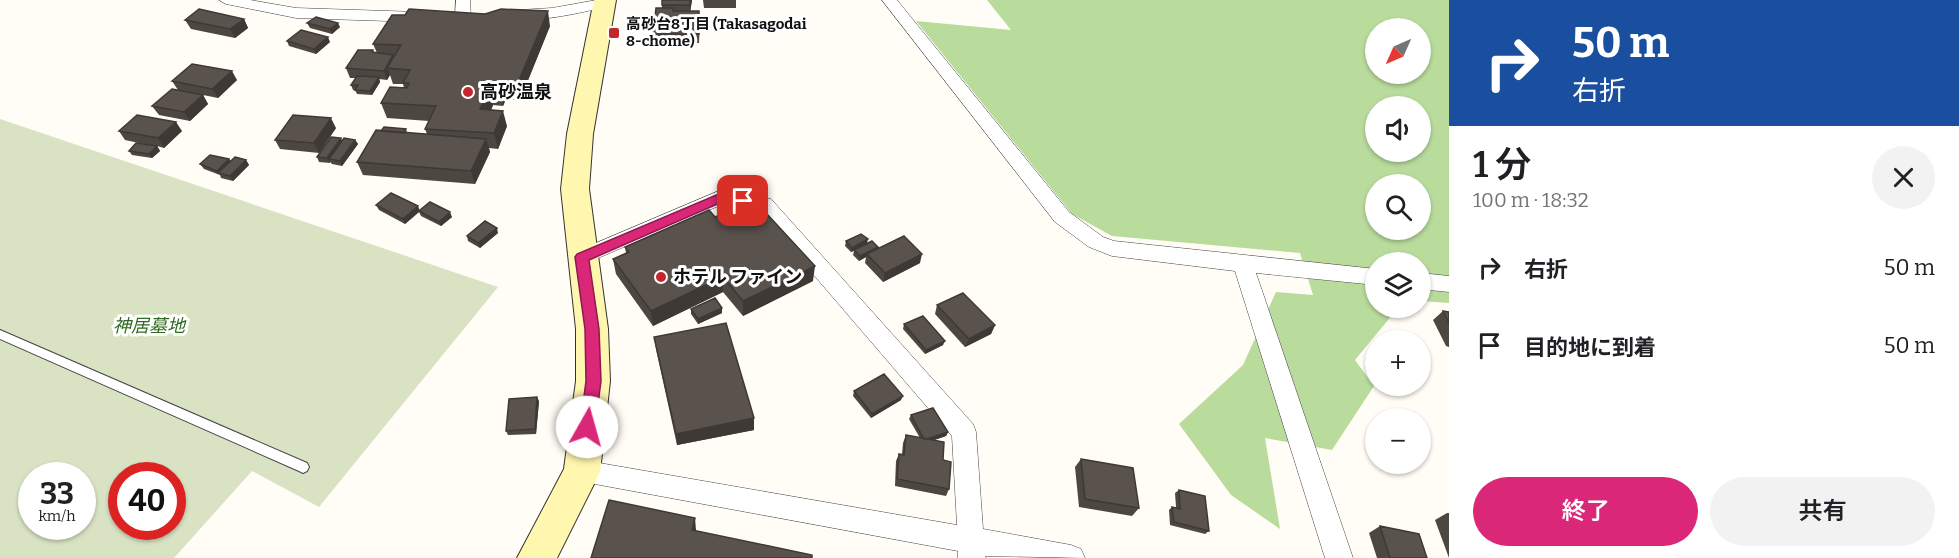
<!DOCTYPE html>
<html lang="ja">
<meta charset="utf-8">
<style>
body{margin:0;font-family:Bitter,"Noto Sans JP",serif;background:#f2f2f2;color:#202124;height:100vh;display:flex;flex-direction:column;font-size:22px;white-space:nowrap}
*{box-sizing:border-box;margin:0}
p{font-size:20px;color:#757577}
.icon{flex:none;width:33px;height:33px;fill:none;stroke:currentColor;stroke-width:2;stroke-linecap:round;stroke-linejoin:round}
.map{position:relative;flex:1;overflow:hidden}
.panel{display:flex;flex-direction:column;background:#fff;width:510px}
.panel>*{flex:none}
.banner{background:#1a4fa0;color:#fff;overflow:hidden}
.needle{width:39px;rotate:225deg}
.fabs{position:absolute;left:1365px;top:18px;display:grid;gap:12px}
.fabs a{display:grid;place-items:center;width:66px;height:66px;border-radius:50%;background:#fff;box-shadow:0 2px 4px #0004;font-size:30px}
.speed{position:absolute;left:18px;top:462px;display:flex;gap:12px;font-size:30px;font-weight:700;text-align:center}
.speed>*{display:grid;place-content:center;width:78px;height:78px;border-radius:50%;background:#fff;box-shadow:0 2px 4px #0004;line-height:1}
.speed small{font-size:15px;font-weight:400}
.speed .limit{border:9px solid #d22;background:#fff;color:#111}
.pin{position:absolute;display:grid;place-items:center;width:51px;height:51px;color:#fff;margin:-26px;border-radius:12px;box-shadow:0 3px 9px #0006}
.me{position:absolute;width:66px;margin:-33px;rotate:7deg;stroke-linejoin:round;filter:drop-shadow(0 0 4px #0008)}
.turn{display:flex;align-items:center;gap:21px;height:126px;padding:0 24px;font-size:27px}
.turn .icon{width:78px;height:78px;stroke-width:2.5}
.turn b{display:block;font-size:42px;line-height:51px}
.round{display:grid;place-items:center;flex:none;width:63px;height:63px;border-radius:32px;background:#f2f2f2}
.headline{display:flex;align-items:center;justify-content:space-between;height:102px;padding:0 24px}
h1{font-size:36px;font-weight:600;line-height:45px}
.action{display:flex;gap:12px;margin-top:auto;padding:12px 24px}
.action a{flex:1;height:69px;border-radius:36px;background:#db2777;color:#fff;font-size:24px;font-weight:600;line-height:69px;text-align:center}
.action a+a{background:#f2f2f2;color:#202124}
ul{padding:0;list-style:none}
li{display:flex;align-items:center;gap:18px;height:78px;padding:0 24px}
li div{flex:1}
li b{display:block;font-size:22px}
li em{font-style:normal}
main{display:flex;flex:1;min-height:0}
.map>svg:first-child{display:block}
</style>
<main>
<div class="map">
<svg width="1449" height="558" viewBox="0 0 1449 558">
<rect width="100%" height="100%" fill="#fffdf5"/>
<path fill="#b9dc9c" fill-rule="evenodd" d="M987 0H1449V303L1421 301 1420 262H1376V308H1398L1355 360 1374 386 1332 450 1265 438 1280 529 1231 495 1179 424 1243 365 1276 292 1313 295 1300 253 1112 236 1072 214 916 21 1011 30ZM1376 28H1420V74H1376ZM1376 106H1420V152H1376ZM1376 184H1420V230H1376Z"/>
<path fill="#d9e3c4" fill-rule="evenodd" d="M0 119 498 287 319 507 252 471 174 558H0ZM32 476H82V526H32ZM122 476H172V526H122Z"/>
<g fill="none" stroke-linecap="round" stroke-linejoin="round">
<g stroke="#444" stroke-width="2">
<path id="lane" d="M0 330 307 463 309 467 307 471 303 473 299 471 0 339Z"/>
</g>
<g stroke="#444" stroke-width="1">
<path id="street" d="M219 0H250L296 8 419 12 427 17 419 22 296 18 226 4Z
M456 0H470L471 18 468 21H458L455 18Z
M597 0H610L612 3 605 7C588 11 523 27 511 15L519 10 552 8Z
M882 0H897L1069 212 1103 237 1114 241 1376 269V285L1256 273 1353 558H1325L1235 271 1112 256 1089 247 1055 222Z
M721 190 771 199 973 424 976 432 983 529 1071 545 1081 549 1085 558 985 556 986 558H958V551L573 480 569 472 573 464 582 460 957 525 952 436 758 210 723 204 589 262 582 265 575 262 572 257 575 252Z
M1420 273 1449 276V292L1420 289Z"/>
</g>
<g stroke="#333" stroke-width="2">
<path id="secondary" d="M594 0H616L593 134 589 189 608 329 610 381 600 472 557 558H517L564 469 576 381V329L561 189 567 134Z"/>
</g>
<use href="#lane" fill="#fff" fill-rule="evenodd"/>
<use href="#street" fill="#fff" fill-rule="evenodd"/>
<use href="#secondary" fill="#fff6b0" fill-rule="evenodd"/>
</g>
<path fill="#4d4742" d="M692 0 690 11 700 20 699 43H654L653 34 662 8V5Z
M703 0H736V8H704Z
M244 19 248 28 235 38 191 29 185 20Z
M307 23 340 27 332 34 310 28Z
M550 26 520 100 506 99 503 106 493 105 491 110 507 126 498 149 489 148 490 152 475 184 363 175 357 162 381 131 406 129 407 133 427 134 425 129 429 121 387 118 381 103 404 88 403 84H393L390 75 387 80 379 79 380 82 372 95 357 94 355 90H353L351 85 356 78H350L346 68 373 50 374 53H377L373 44Z
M287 41 330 42 316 54 289 46Z
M237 80 218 98 203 95 208 104 190 121 159 115 152 106 178 90 172 81Z
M336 128 319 153 280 149 275 140Z
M119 131H182L164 148 157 146 160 151 152 158 132 155 129 151 153 146 125 140Z
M355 140 358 144 342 166 332 164 330 162V163L319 162 317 157 342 141Z
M229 159 231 161 246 160 249 165 233 181 221 178 220 175 204 169 200 164Z
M376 205 420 210 452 217 441 226 421 216 419 212 405 224 379 210Z
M715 217 813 281 743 316 723 292 653 326 616 274 613 259 626 253 625 247Z
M498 233 480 248 468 241 467 236Z
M846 241 867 244 878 247V249L920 263 883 282 865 263 866 257 859 261 853 255 854 251 851 252 845 246Z
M937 305 995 325 991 334 965 347 935 314Z
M722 308V313L698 324 691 314V309Z
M1443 311 1449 312V347L1446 346 1433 320Z
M904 324 943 345 925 354 903 329Z
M654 337 754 430 677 445 656 349Z
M854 391 901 400 871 418 853 396Z
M539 401 536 434 508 435 506 431Z
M911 415 948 432 946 436 934 440 943 460 949 489 946 496 895 486 896 461 899 454H902L903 443 906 435 920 438 909 419Z
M1081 459 1139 508 1132 516 1079 507 1075 467Z
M1179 490 1209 531 1205 534 1170 525 1169 510 1172 507H1176L1175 493Z
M1447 513H1449V558L1435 520Z
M1380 526 1427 558H1377L1369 533Z"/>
<path fill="#3f3936" d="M690 0H692L690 14Z
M548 11 550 26 520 100 517 85Z
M244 19 248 28 235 38 230 29Z
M338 23 340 27 332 34 330 29Z
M328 37 330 42 316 54 314 49Z
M393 55 396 65 387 68 390 75 387 80 384 71Z
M232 71 237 80 218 98 212 89Z
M379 77 380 82 372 95 370 91Z
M502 84 506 99 503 106 499 90Z
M489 90 493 105 485 125 480 109Z
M203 95 208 104 190 121 184 112Z
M503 111 507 126 498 149 494 133Z
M331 118 336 128 319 153 314 143Z
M176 122 182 131 164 148 158 138Z
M341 138 343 143 329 159 330 163 327 158Z
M486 139 490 152 475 184 471 171Z
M355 140 358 144 342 166 340 161Z
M157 146 160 151 152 158 149 154Z
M229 159 232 164 219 173 217 171Z
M246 160 249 165 233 181 230 176Z
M418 206 420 211 405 224 403 219Z
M450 212 452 217 441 226 439 222Z
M497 228 498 233 480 248 478 243Z
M868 239 867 244 851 252 852 248Z
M878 247 877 252 867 254 866 257 859 261 860 256Z
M922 254 920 263 883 282 885 273Z
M815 266 813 281 743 316V301Z
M723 277V292L653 326 651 311Z
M722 308V313L698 324V319Z
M995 325 991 334 965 347 969 339Z
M945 341 943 345 925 354 926 350Z
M903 396 901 400 871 418 872 414Z
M537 397 539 401 536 434 535 429Z
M754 418V430L677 445 676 434Z
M948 432 946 436 923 444 925 440Z
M695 518 696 530 693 542 692 530Z"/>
<path fill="#5a524d" stroke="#3f3936" stroke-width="1.5" d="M662 0H690V5H662Z
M656 8H673V11H699V34H653Z
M199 9 244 19 230 29 185 20Z
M409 9 485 14 501 9 548 11 517 85 502 84 499 90H489L480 109 503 111 494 133 425 129 436 106 381 103 390 87 407 88 409 83H403L410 70 387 68 401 45 373 44 392 15H405Z
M316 17 338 23 330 29 307 23Z
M301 30 328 37 314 49 287 41Z
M358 50H373L372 52 393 55 384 71 346 68Z
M192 64 232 71 212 89 172 81Z
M357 76 379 77 370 91 355 90 358 85H351Z
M172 89 203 95 184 112 152 106Z
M137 115 176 122 158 138 119 131Z
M293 115 331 118 314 143 275 140Z
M384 127 406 129 404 133 381 131Z
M376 130 486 139 471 171 357 162Z
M331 137 341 138 327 158 317 157Z
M344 138 355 140 340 161 329 159Z
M136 143 157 146 149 154 129 151Z
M210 155 229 159 217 171 200 164Z
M235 157 246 160 230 176 218 173Z
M391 193 418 206 403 219 376 205Z
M754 200 815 266 743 301 723 277 651 311 613 259 629 252 625 247 709 210 715 217Z
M430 202 450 212 439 222 419 211Z
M485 221 497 228 478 243 467 236Z
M861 234 868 239 852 248 846 241Z
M904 236 922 254 885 273 867 254Z
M872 241 878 247 860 256 854 250Z
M963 293 995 325 969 339 937 305Z
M715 298 722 308 698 319 691 309Z
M1443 311 1449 312V323Z
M923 316 945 341 926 350 904 324Z
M726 323 754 418 676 434 654 337Z
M884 374 903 396 872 414 854 391Z
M537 397 535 429 506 431 509 399Z
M933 408 948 432 927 439H924L911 415Z
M906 435 944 442 943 460 951 462 949 489 897 479 899 454 904 455Z
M1081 459 1133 468 1139 508 1085 499Z
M1179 490 1205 496 1209 531 1174 522 1172 507 1180 509Z
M609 500 695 518 692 530 812 555V558H591Z
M1380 526 1419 534 1427 558H1390Z"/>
<path fill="#db2777" stroke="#8e194d" stroke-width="1.5" d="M721 193 743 196 749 201 743 205 722 202 589 260 599 329 601 381 595 427 593 432 587 434 582 432 580 427 586 381 585 329 575 257 577 254Z"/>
<g fill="#c4262e" stroke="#fff" stroke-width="2">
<rect x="608" y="27" width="12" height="12" rx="3"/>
<circle cx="468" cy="92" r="6"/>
<circle cx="661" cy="277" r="6"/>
</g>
<g text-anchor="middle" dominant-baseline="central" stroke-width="6" stroke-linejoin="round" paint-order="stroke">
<g font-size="15" font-weight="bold" fill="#111" stroke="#fff" text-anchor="start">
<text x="626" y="24">高砂台8丁目 (Takasagodai<tspan x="626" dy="17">8-chome)</tspan></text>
</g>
<g font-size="18" font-weight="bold" fill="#111" stroke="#fff" text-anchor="start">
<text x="480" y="92">高砂温泉</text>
<text x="673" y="277">ホテル ファイン</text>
</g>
<g font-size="18" font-style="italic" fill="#2f6b1f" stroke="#fff">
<text x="149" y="326">神居墓地</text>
</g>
</g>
</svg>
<div class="fabs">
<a><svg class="needle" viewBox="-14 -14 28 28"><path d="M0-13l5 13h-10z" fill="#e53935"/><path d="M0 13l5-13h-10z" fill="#757577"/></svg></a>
<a><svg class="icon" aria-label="sound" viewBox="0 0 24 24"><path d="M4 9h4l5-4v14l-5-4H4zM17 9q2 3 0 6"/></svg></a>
<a><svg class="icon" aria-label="search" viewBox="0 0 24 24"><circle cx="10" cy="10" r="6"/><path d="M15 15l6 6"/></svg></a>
<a><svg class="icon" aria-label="layers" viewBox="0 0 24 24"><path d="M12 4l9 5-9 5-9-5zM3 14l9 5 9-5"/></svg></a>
<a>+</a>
<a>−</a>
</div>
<div class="speed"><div>33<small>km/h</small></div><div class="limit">40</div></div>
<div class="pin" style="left:743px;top:201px;background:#d93025"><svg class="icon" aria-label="arrive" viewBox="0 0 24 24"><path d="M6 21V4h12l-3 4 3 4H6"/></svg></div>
<svg class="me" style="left:587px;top:427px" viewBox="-20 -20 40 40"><circle r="19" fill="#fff"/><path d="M0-13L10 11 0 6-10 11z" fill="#db2777"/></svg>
</div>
<section class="panel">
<div class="banner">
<div class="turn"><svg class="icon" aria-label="right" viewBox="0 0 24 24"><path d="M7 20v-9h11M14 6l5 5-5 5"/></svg><div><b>50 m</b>右折</div></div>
</div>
<div class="headline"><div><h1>1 分</h1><p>100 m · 18:32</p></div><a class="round"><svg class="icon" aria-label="close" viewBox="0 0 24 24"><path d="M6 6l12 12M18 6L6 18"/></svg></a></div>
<ul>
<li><svg class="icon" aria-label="right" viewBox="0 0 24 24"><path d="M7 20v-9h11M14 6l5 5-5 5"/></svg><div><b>右折</b></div><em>50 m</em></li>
<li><svg class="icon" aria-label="arrive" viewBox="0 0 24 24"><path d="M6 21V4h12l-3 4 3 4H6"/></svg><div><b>目的地に到着</b></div><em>50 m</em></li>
</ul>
<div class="action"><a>終了</a><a>共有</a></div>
</section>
</main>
